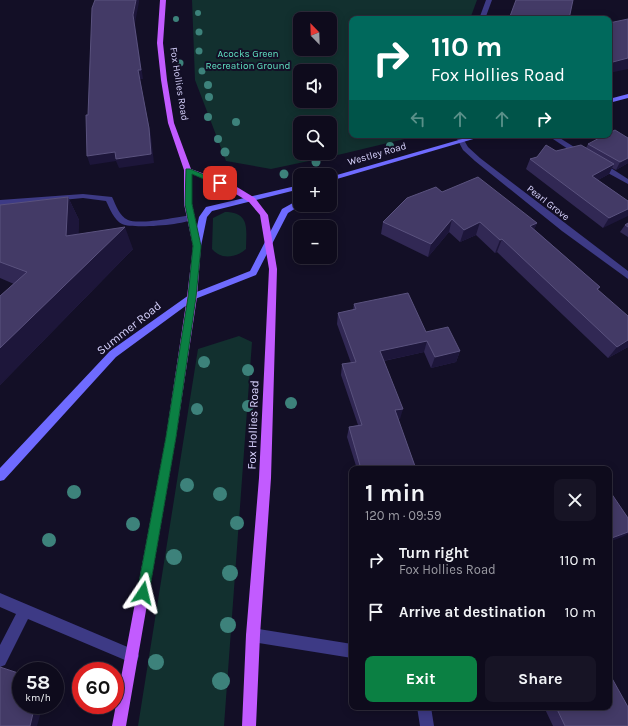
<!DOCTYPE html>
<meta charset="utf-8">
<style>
body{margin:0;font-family:Karla,sans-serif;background:#171425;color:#f1f3f6;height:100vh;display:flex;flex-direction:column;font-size:15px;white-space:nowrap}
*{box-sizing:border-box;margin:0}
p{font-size:13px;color:#9b9ba3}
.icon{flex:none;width:22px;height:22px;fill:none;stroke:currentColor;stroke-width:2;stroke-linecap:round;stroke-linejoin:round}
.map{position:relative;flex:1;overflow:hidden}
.panel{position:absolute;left:349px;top:466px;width:263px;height:244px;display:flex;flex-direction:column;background:#0e0b1c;border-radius:8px;box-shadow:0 2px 10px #0003,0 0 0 1px #2e2b3b}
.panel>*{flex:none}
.hud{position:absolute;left:349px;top:16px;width:263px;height:122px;border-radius:8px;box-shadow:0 2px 10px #0003,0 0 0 1px #2e2b3b;background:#00695c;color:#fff;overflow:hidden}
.needle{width:26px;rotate:337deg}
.tools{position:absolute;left:293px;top:12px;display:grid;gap:8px}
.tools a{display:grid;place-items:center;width:44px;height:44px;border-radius:8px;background:#0e0b1c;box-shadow:0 2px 10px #0003,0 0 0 1px #2e2b3b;font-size:20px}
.speed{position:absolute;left:12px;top:662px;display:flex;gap:8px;font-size:20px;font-weight:700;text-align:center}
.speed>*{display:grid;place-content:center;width:52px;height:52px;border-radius:50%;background:#0e0b1c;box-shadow:0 2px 10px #0003,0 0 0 1px #2e2b3b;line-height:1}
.speed small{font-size:10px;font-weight:400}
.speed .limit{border:6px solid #d22;background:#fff;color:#111}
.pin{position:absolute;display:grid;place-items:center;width:34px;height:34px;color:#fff;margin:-17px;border-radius:8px;box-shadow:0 2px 6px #0006}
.me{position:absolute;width:44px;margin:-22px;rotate:10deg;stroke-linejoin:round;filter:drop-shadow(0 0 3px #0008)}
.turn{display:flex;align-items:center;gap:14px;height:84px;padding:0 16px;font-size:18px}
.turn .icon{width:52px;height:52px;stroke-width:2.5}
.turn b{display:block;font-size:28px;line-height:34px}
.lanes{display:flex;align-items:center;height:38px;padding:0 16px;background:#0003;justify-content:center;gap:20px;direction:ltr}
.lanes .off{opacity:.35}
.round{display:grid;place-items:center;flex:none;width:42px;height:42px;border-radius:8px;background:#171425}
.overview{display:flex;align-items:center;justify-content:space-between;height:68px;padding:0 16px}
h1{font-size:24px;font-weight:700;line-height:30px}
.cta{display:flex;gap:8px;margin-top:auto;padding:8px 16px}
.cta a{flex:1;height:46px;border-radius:8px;background:#0b8043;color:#fff;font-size:16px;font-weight:700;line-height:46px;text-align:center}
.cta a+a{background:#171425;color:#f1f3f6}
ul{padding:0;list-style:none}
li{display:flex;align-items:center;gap:12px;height:52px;padding:0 16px}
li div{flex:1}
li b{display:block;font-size:15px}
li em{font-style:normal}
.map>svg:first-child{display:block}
</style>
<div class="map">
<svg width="628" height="726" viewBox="0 0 628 726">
<rect width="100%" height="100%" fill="#130f26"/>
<path fill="#12302f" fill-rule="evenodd" d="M192 0H477L470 19H352V135H421L342 154 271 169 226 161 195 80ZM300 19H330V49H300ZM300 71H330V101H300ZM300 123H330V153H300Z
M225 212C251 212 246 231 246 249 236 258 221 260 212 249L213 218Z
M239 336 252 342 224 726H138L198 349Z"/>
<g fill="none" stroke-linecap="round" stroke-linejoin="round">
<path fill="#3d3a85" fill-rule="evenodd" d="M547 135H555L587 155 583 157H580Z
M597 163H603L628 179V184L597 167Z
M83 194 112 197C116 205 119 216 128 220 139 225 178 217 191 215L195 218C188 225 132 229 122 224 114 220 110 209 106 201L83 198 0 206V200Z
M0 593 137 651 139 656 137 661 132 663 28 619 5 665 0 667V645L16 614 0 607Z
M253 628 352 644V658L253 642 248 640 246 635 248 630Z
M417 707H431L434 726H420Z"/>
<path fill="#3d3a85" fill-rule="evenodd" d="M486 0H492L485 19H479Z
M455 135H461L468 147 480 158 628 271V279L562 231 475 161 463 150Z"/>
<path fill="#6f6bff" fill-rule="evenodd" d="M628 94V98L609 103V99Z
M476 135H487L330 181V177Z
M300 185V189L212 211 207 217 201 246 197 249 193 246 199 217 206 207Z
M300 199 301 205 288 213 256 275 195 299 116 357 4 480 0 481V468L110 351 189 295 250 271 282 209Z"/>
<path fill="#c25bff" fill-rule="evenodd" d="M160 0H166L163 43 167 80 174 123 191 169 232 184 255 198 268 215 277 269 271 478 260 635 256 726H242L246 635 259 478 269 269 260 215 249 202 226 188 192 174V204L201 246 197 297 176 437 126 726H112L166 437 187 297 193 246 184 204V170L168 123 161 80 157 43Z"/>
</g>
<g fill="#3d827b">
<circle cx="198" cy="13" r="3"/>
<circle cx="176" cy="19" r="3"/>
<circle cx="199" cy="32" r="3.5"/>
<circle cx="199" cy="51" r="3.5"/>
<circle cx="180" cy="63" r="3.5"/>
<circle cx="202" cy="71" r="3.5"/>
<circle cx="180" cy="81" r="3.5"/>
<circle cx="208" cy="85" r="4"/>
<circle cx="209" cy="97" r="4"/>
<circle cx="208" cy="117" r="4"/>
<circle cx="236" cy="122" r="4"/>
<circle cx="218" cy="139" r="4"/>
<circle cx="390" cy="146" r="4"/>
<circle cx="225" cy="152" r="4.5"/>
<circle cx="316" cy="162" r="4.5"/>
<circle cx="284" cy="174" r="4.5"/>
<circle cx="204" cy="362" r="6"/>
<circle cx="248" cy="370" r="6"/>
<circle cx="291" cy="403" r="6"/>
<circle cx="248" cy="406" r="6"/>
<circle cx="197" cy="409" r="6"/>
<circle cx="187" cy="485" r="7"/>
<circle cx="74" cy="492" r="7"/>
<circle cx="220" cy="494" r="7"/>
<circle cx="237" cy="523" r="7"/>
<circle cx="133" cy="524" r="7"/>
<circle cx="49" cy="540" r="7"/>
<circle cx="174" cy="557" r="8"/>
<circle cx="230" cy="573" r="8"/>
<circle cx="228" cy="625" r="8"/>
<circle cx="156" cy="662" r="8"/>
<circle cx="221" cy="681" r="9"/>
</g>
<path fill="#312854" d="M588 144 628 163 616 170 612 168 609 174 598 180 628 201 603 228 526 169 530 159 556 151 586 148Z
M442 192 537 223 534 229 600 287 598 290 628 347 608 358 497 252 495 253 476 235 460 242 449 232 428 257 381 234 383 222Z
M68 197 79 220 78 234 133 249 0 385V296L14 284 0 278V205Z
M628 223V237L620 232 625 225Z
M354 304 426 332 460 351 456 362 431 368 424 352 384 361 400 419H398L416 469H357L347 437 349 427 358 425 341 375 342 364 351 363 337 324 338 313 353 310Z
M544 707H609L628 726H553Z"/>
<path fill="#1d163a" d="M136 0H139V2L135 23 143 79H140L151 136 154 163 119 168 116 161 90 165 87 156 138 70 133 15Z
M628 58V69L609 73V63Z
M628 158V163L616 170 620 162Z
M614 164 609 174 587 186 592 176Z
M68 197 79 220 78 259 66 236Z
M628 209V216L603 228 609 218Z
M452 219 449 232 428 257 431 244Z
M480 222 476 235 460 242 464 230Z
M537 223 531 236 530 226Z
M125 227 133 249 0 385V348Z
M502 239 497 252 495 253 500 240Z
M628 340V347L608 358 617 347Z
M427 341 424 352 378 362 380 351Z
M460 351 456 362 431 368 435 357Z
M403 409 400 419 393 420 395 410Z
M628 532V534L622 537 609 542V539Z
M0 667 21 673V674Z
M35 705H43L37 726H30Z"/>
<path fill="#433a66" stroke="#5a527e" d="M95 0H136L133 15 141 70H138L149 128 151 154 116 159 115 152 87 156 86 115H88L92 8Z
M516 0H573L569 19H509Z
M628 19V58L609 63V23Z
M615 130 628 138V158L620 162 588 144 605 135H609V133Z
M546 145 556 151 581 145 614 164 592 176 628 201V209L609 218 530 159 537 157Z
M478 177 537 223 530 226 600 287 597 289 628 316V340L617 347 502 239 500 240 480 222 464 230 452 219 431 244 383 222 407 198 436 187 442 192Z
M68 197 66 236 125 227 0 348V296L27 272 0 262V205Z
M628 223V227L625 225Z
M408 293 426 332 448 327 460 351 435 357 427 341 380 351 403 409 395 410 416 469H361L349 427 362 425 342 364 356 362 338 313 356 309 354 304Z
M609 490 628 518V532L609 539Z
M0 667 21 674V705H35L30 726H0Z
M609 673 628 707V726H565L556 707H609Z"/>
<path fill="#0b8043" stroke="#07532c" d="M186 169H190L224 183 223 185H218L192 174V204L201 246 196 297 176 437 149 593 147 597 143 599 139 597 137 593 166 437 188 297 193 246 185 204Z"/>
<g text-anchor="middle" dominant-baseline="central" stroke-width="4" stroke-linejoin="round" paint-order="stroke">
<g font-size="10" fill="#5fe0c0" stroke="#130f26">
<text x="248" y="54">Acocks Green<tspan x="248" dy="12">Recreation Ground</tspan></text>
</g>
<g font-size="10" fill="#d9d4ff" stroke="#130f26">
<text transform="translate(179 84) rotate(81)">Fox Hollies Road</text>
<text transform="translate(377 154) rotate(-16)">Westley Road</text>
<text transform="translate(548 203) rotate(38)">Pearl Grove</text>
</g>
<g font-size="12" fill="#d9d4ff" stroke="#130f26">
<text transform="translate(129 328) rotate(-38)">Summer Road</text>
<text transform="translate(253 425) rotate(-88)">Fox Hollies Road</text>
</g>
</g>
</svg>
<div class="tools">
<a><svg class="needle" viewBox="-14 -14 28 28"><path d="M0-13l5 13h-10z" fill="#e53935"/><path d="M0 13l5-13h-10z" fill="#9b9ba3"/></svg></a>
<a><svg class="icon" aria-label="sound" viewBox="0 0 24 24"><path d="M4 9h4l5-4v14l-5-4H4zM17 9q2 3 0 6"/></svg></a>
<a><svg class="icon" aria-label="search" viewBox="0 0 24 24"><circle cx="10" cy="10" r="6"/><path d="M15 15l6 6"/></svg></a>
<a>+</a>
<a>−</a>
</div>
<div class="speed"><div>58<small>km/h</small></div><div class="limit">60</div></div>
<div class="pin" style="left:220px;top:183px;background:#d93025"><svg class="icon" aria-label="arrive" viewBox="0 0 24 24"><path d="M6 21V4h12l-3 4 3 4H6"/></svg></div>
<svg class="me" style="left:143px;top:593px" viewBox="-20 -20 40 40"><path d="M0-17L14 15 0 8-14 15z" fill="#0b8043" stroke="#fff" stroke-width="4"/></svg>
<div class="hud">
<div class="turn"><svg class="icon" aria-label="right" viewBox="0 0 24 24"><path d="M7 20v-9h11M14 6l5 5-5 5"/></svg><div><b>110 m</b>Fox Hollies Road</div></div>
<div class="lanes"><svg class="icon off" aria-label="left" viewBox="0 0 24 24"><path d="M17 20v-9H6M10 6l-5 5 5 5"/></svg><svg class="icon off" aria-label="ahead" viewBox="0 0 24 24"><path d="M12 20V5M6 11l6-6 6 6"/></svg><svg class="icon off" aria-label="ahead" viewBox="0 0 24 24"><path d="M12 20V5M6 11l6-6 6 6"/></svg><svg class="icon" aria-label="right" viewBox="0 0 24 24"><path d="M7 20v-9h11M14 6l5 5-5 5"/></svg></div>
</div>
<section class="panel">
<div class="overview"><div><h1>1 min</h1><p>120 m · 09:59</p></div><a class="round"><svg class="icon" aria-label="close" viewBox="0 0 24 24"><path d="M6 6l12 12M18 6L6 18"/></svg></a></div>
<ul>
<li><svg class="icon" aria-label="right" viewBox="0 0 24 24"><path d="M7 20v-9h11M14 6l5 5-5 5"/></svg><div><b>Turn right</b><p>Fox Hollies Road</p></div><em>110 m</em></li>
<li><svg class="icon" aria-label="arrive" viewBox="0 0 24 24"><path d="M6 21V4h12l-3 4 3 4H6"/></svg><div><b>Arrive at destination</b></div><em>10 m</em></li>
</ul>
<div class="cta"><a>Exit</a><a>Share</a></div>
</section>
</div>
